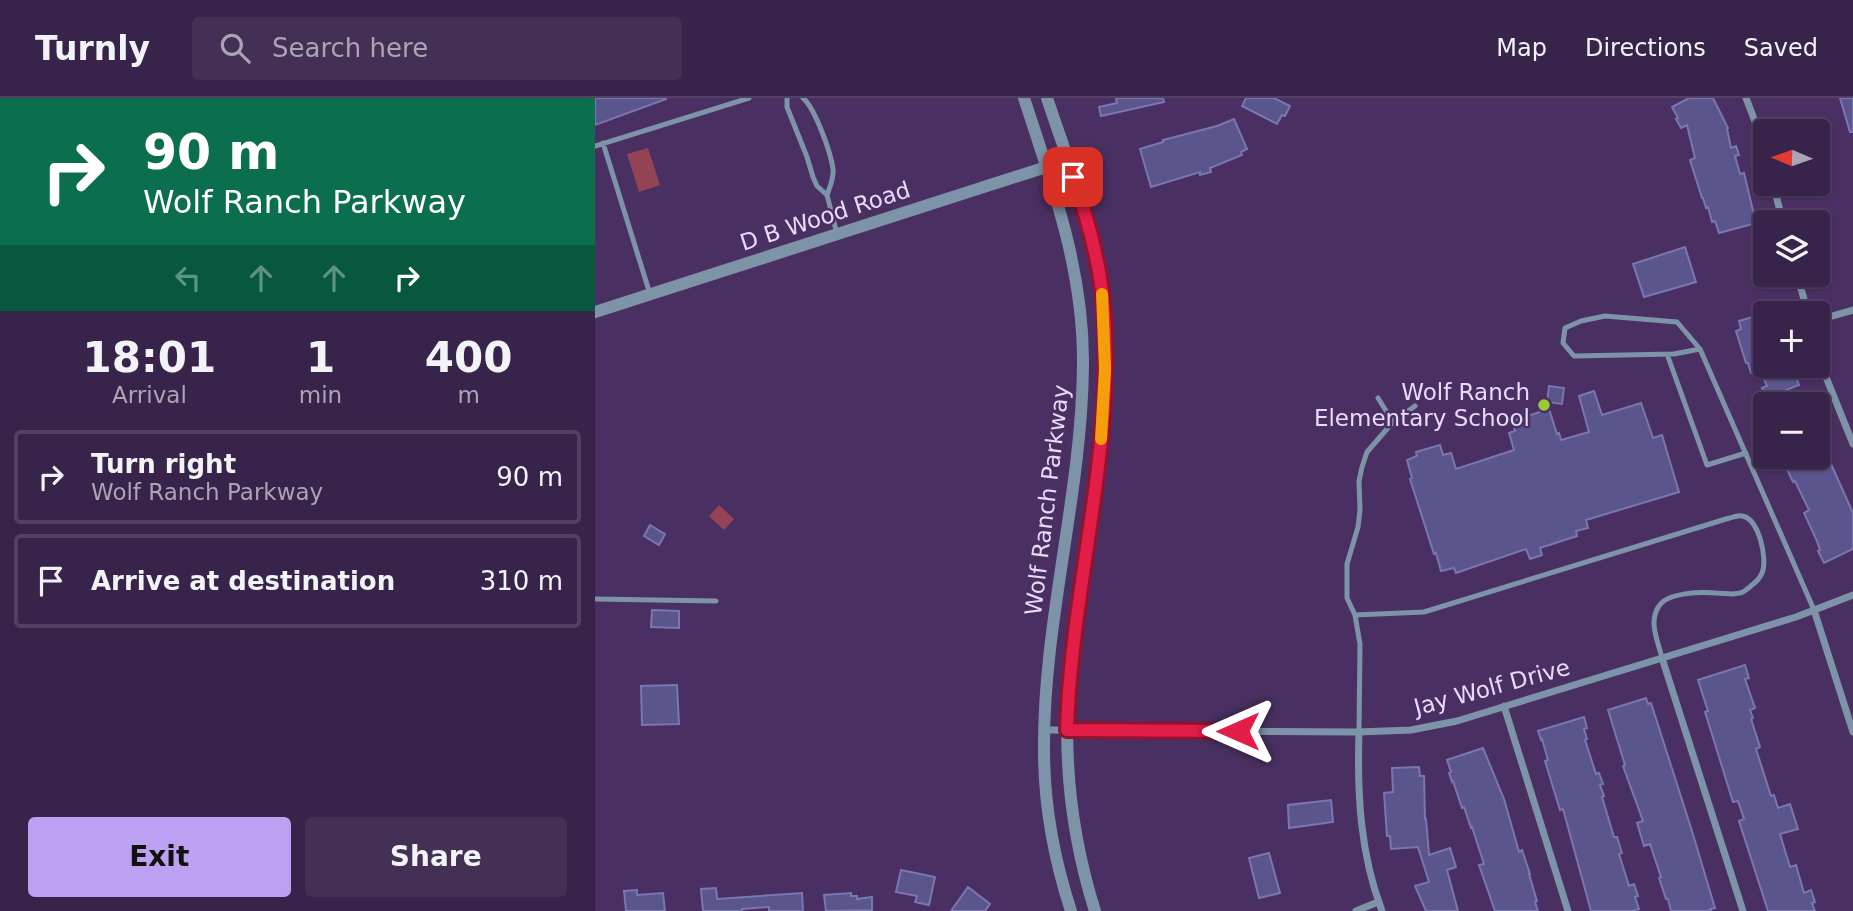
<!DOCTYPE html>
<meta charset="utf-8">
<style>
body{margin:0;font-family:"DejaVu Sans",sans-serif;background:#433054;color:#f1f3f6;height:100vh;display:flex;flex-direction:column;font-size:26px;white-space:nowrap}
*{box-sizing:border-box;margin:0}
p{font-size:23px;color:#aba4b5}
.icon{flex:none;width:38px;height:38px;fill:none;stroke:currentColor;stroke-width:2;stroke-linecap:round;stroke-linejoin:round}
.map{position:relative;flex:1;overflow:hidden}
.sheet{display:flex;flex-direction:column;background:#38244a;width:595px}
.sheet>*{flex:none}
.banner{background:#0b6e4f;color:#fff;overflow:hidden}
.needle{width:46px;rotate:272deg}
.buttons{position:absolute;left:1158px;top:21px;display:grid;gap:14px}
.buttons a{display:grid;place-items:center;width:77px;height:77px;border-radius:7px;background:#38244a;box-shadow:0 2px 5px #0004,0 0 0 2px #524162;font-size:35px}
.pin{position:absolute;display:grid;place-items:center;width:60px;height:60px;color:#fff;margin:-30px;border-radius:14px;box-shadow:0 4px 10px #0006}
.me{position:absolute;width:77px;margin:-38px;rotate:270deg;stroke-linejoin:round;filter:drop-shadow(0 0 5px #0008)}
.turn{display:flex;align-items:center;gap:24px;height:147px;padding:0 28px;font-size:32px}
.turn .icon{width:91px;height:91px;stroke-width:2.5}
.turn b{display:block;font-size:49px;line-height:60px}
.lanes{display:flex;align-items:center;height:66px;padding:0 28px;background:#0003;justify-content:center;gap:35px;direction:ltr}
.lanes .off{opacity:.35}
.eta{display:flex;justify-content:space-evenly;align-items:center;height:119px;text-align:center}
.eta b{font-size:42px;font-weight:600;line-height:49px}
.action{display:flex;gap:14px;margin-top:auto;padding:14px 28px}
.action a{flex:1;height:80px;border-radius:7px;background:#bca0f2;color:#111;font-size:28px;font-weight:600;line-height:80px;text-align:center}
.action a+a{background:#433054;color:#f1f3f6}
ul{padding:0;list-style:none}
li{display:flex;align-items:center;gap:21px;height:94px;margin:0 14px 10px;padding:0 14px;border:4px solid #524162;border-radius:7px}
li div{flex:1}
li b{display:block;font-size:26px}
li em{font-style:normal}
header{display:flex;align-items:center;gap:42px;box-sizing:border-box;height:98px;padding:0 35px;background:#38244a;border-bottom:2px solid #524162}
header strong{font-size:33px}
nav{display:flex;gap:38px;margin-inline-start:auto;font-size:24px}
.search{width:490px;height:63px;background:#433054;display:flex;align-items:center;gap:18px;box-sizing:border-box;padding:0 24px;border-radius:7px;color:#aba4b5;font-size:26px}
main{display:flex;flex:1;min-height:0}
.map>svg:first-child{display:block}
</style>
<header>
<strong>Turnly</strong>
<div class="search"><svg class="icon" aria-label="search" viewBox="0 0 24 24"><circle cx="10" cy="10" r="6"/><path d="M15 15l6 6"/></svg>Search here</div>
<nav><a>Map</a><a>Directions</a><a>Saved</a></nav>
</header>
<main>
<section class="sheet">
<div class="banner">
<div class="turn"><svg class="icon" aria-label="right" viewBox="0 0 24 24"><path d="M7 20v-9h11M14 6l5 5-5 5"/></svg><div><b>90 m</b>Wolf Ranch Parkway</div></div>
<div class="lanes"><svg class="icon off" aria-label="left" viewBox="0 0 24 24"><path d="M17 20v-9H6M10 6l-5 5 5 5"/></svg><svg class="icon off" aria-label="ahead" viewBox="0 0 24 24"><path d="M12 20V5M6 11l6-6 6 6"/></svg><svg class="icon off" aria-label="ahead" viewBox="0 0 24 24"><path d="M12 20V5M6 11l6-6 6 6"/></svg><svg class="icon" aria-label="right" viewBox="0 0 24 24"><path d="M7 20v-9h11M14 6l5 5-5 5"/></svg></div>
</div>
<div class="eta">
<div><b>18:01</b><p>Arrival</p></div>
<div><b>1</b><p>min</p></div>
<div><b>400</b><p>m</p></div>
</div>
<ul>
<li><svg class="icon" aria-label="right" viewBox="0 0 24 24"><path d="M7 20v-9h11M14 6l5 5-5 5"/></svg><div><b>Turn right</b><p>Wolf Ranch Parkway</p></div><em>90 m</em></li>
<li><svg class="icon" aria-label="arrive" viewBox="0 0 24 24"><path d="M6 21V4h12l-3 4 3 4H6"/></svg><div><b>Arrive at destination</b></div><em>310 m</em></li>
</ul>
<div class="action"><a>Exit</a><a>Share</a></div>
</section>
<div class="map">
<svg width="1258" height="813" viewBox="0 0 1258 813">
<rect width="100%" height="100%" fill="#4a3062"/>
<path fill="#944357" d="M53 50 65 87 44 94 32 56Z
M124 407 139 421 129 432 114 418Z"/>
<path fill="#5a558d" stroke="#7a76b0" stroke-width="2" d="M0 0H71V1L0 27Z
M521 0H568L569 4 506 18 504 9 522 5Z
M651 0H679L695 8 690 18 687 17 682 26 647 8Z
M1094 0H1118L1133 30 1132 31 1136 50 1141 48 1144 57 1140 58 1145 76 1149 75 1161 125 1124 135 1120 123 1117 124 1113 109 1111 110 1108 100H1107L1095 62 1100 60 1092 27 1086 30 1081 21 1083 20 1077 9Z
M1245 0H1258V34H1255Z
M639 21 652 51 646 54 647 57 615 70 616 74 605 77V74L556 89 545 51 568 44V42L622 28Z
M1090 149 1101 184 1049 199 1038 166Z
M1171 215V268H1197L1204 287 1171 300 1167 290 1172 288 1165 272 1156 275 1153 265H1151L1141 233 1146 231 1144 223Z
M954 288 969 290 967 306 952 304Z
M999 293 1007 317 1046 305 1058 340 1067 337 1084 394 991 422 993 430 981 433 982 438 945 450 947 457 935 461 931 451 861 475 859 470 846 473 841 455 839 456 815 381 817 380 812 362 822 358 821 354 845 347 848 357 856 355 861 371 919 352 914 335 920 333 917 323 954 311 962 336 964 335 966 342 994 334 984 298Z
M1223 337 1258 415V451L1229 465 1223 453 1225 452 1222 443 1209 415 1214 412 1200 383 1198 384 1190 367 1193 366 1190 359H1223Z
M55 427 70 436 64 447 49 438Z
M57 512 84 513V530L56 529Z
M1150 567 1154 580 1150 581 1160 610 1155 612 1158 620 1156 621 1165 649 1161 651 1176 698 1179 697 1183 710 1195 706 1203 731 1185 736 1195 769 1201 767 1209 795 1216 792 1220 804 1217 805 1220 813H1173L1144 723 1149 721 1143 703 1138 704 1110 614 1113 613 1103 582Z
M82 587 84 626 47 627 46 588Z
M1051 600 1053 606 1056 605 1097 733 1120 810 1115 811 1116 813H1076L1073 801H1071L1064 780 1066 779 1055 746 1049 748 1042 725 1048 723 1028 668 1030 667 1013 612Z
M989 619 992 630 989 631 992 641 990 642 1001 676 1004 675 1008 686 1005 687 1009 698 1007 699 1019 739H1022L1027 755 1024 756 1034 788 1039 786 1043 798 1040 799 1044 811 1037 813H996L968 711 965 712 950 663 953 662 947 641 946 642 943 633Z
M888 650 909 701 924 754 927 752 935 776H934L942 803 940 804 943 813H900L884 767 889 766 877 729 876 730 869 709 867 710 858 683 857 684 854 675 856 674 852 662Z
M824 669 825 678H829L830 721H831L834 757 855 750 861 769 852 772 863 813H831L820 788 834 784 823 749 796 751 795 738H792L789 695 798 694 797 670Z
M736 702 738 724 694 730 693 707Z
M674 755 685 795 664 800 654 760Z
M306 772 340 779 334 807 320 804 322 798 301 794Z
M373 789 395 806 390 813H356Z
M121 790 122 801 207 795 208 813H174V809L147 811V813H108L106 791Z
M42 792V797L68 795 70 813H31L29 793Z
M256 795V798H262V801L277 799V812L231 813 229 797Z"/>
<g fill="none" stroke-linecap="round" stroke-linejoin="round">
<path stroke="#7d94a8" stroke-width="5" d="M192 0V9L212 59 218 79 222 88 232 97 242 136
M208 0C220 10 236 55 238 71 239 80 235 89 232 97
M8 45 55 196
M0 48 154 0
M1105 251 1079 256 979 258 968 245 970 230 986 223 1010 218 1082 224 1105 251 1219 512
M1072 256 1112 367 1151 355
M783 300 798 324
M0 501 121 503
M760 517 829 514 1131 421C1136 420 1142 417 1147 418 1164 420 1173 462 1167 475 1165 480 1161 484 1157 487 1154 490 1151 492 1148 494 1139 498 1130 495 1121 495 1106 494 1073 494 1064 508 1053 524 1063 543 1067 560
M764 634 765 546 760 517 752 500V466L763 429 765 412 764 383 767 369 772 354 798 324 820 308"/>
<path stroke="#7d94a8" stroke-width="7" d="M1151 0 1164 34 1171 60
M1178 86 1188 124
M1202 177 1213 215
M1223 222 1258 212
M1223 252 1231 279 1258 346
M1219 512 1258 634
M1067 560 1148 813
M909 608 973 813
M449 632 764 634 816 632 862 623 1201 519 1258 497
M764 634C762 695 765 755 787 813
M761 813 783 804"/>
<path stroke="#7d94a8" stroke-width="12" d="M429 0C458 89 489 173 488 267 487 396 448 523 449 652 449 706 459 761 476 813
M452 0C473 63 498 126 507 192 511 231 510 271 509 311L474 589C468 666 477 740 500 813
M0 214 473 62"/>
</g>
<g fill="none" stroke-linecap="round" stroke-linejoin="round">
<g stroke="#92132f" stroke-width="18">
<path id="route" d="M478 79C491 116 502 154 507 193 524 340 476 485 472 632L643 633"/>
</g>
<use href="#route" stroke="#e11d48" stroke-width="12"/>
<path stroke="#f59e0b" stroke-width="12" d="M506 341 510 271 507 196"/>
</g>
<circle fill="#99cb35" stroke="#4a3062" stroke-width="2.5" cx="949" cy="307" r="7"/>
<g text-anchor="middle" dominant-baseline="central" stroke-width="5" stroke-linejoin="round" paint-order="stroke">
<g font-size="23" fill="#e8daf9" stroke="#4a3062">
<text transform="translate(230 118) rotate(-18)">D B Wood Road</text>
<text transform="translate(452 402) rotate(-83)">Wolf Ranch Parkway</text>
<text transform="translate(897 589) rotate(-15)">Jay Wolf Drive</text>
</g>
<g font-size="23" fill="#e8daf9" stroke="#4a3062" text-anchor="end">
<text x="935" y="294">Wolf Ranch<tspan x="935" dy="26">Elementary School</tspan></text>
</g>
</g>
</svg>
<div class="buttons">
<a><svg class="needle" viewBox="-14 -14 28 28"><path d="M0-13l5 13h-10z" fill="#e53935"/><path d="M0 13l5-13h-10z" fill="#aba4b5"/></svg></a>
<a><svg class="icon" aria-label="layers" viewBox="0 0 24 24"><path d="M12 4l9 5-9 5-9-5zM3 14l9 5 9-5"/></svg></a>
<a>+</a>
<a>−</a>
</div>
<div class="pin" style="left:478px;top:79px;background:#d93025"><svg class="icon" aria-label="arrive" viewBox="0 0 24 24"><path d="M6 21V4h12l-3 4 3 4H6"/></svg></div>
<svg class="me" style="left:643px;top:633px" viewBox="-20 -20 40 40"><path d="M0-17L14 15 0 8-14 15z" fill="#e11d48" stroke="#fff" stroke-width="4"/></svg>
</div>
</main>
